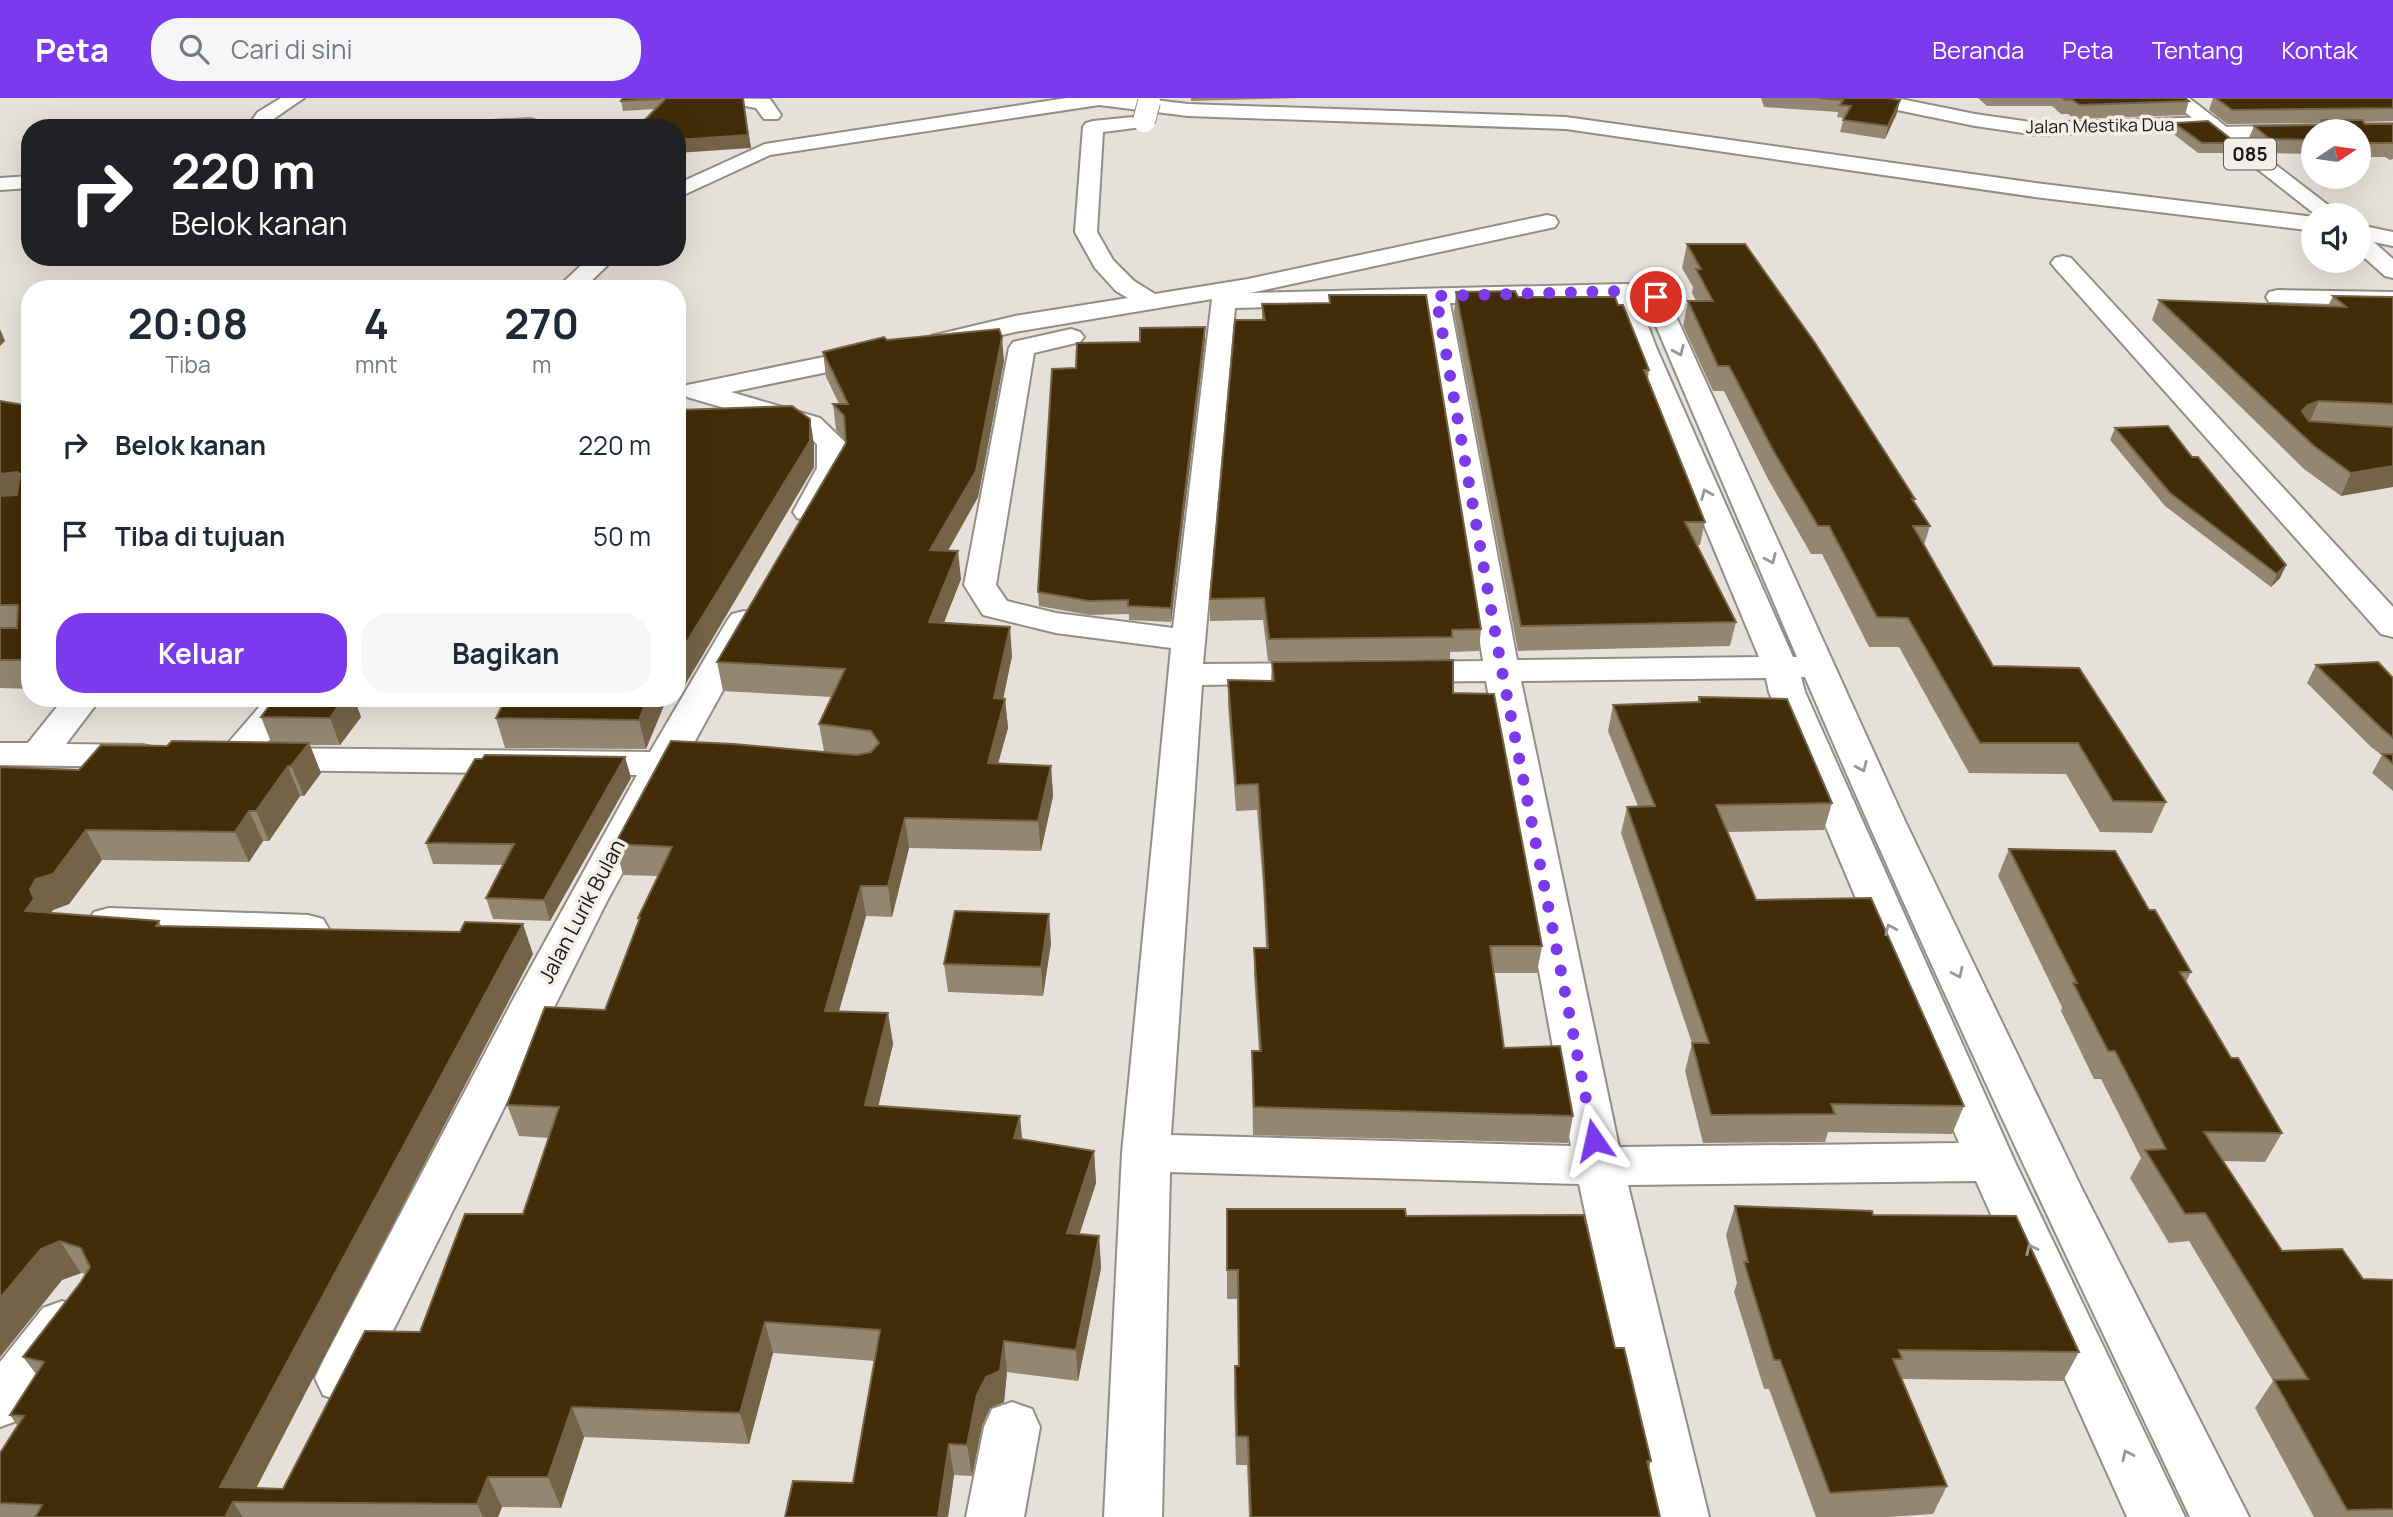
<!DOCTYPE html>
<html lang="id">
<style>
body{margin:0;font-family:Manrope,sans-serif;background:#f6f6f7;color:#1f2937;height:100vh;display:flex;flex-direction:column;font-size:26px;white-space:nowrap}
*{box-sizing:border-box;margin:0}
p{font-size:23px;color:#747a83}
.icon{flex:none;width:38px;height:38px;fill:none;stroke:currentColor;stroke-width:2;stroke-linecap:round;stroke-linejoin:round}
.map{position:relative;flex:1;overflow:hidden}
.side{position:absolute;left:21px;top:182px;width:665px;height:427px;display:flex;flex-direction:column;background:#fff;border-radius:28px;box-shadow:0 7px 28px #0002}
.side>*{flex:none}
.hud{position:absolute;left:21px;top:21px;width:665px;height:147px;border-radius:28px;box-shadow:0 7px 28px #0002;background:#202124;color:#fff;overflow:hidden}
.needle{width:46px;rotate:77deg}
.fabs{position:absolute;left:2301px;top:21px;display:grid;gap:14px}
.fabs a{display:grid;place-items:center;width:70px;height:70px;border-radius:50%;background:#fff;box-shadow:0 7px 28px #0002;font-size:35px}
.pin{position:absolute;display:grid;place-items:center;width:60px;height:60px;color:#fff;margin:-30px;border:4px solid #fff;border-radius:50%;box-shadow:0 2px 7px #0007}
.me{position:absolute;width:77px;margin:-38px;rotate:349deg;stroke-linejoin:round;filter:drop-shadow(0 0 5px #0008)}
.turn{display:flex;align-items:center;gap:24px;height:147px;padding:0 35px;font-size:32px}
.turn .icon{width:91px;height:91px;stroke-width:2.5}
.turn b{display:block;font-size:49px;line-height:60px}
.eta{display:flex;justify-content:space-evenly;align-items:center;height:119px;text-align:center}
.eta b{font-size:42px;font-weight:700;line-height:49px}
.action{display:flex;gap:14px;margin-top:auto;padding:14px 35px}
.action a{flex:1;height:80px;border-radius:28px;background:#7c3aed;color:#fff;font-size:28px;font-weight:700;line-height:80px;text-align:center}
.action a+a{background:#f6f6f7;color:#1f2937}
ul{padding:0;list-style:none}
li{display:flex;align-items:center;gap:21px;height:91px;padding:0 35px}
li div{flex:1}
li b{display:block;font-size:26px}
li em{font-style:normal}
header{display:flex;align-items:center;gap:42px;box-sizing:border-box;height:98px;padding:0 35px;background:#7c3aed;color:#fff}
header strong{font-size:33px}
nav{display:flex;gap:38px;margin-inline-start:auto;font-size:24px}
.search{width:490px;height:63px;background:#f6f6f7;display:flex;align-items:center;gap:18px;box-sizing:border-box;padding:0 24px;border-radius:28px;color:#747a83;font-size:26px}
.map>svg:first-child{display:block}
</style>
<header>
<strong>Peta</strong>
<div class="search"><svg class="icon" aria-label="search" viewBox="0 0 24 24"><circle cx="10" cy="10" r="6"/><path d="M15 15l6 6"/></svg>Cari di sini</div>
<nav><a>Beranda</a><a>Peta</a><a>Tentang</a><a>Kontak</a></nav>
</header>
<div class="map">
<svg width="2393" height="1419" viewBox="0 0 2393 1419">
<rect width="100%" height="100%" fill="#e5e1da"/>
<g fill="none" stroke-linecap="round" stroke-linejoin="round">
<g stroke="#928e87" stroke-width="4">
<path id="minor" d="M281 0H304L272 22 266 30H246L258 14Z
M721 0 770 1 781 17 778 21H764L756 10 724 4Z
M1067 0H1138L1188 6 1566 19 2035 85 2314 119V133L2035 99 1566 31 1188 18 1099 7 770 57 677 100V86L765 46Z
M1858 0H1896L1975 16 2038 25 2210 19 2217 21 2220 25 2217 29 2393 26V38H2359V33H2314V39L2221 40 2214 38 2211 34 2214 30 2038 37 1975 28 1868 6Z
M1143 18 1150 20 1153 24 1150 28 1103 34 1097 134 1113 162 1134 183 1155 196 1248 181 1547 117 1555 119 1558 124 1555 129 1250 195 1624 186 1650 187 1665 194 1905 723 2084 1095 2249 1419H2190C2058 1141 1926 863 1805 579H1801L1805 594 2015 1064 2185 1419H2127L1976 1083 1628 1087 1709 1419H1651L1579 1086 1170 1074 1162 1419H1104L1122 1055 1171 550 1056 535 983 517 964 487 1009 250 1013 244 1071 231 1080 234 1084 239 1080 244 1034 255 996 487 1007 503 1056 515 1173 530 1212 201 1015 234 940 251 931 248 927 243 931 238 1015 218 1128 200 1116 193 1095 170 1075 134 1083 29 1086 25 1093 23ZM1613 201 1630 249 1759 559 1517 562 1450 205ZM1638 201 1645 202 1797 559H1793L1656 249ZM1425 205 1483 563 1402 564 1390 567 1385 574 1390 581 1402 584 1486 583 1571 1048 1171 1037 1202 587 1324 585 1336 582 1341 575 1336 568 1324 565 1203 566 1235 210ZM1766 580 1769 594 1959 1045 1619 1049 1521 583Z
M530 21 537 23 540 27 538 30H462L472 24Z
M30 78V90L0 92V80Z
M2359 127 2393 134V148L2359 141Z
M2063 158 2071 160 2393 509V539L2381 536 2055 170 2051 165 2055 160Z
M590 159H616L583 191H556Z
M2278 192 2393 194V208L2269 204 2266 199 2269 194Z
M877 248 886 250 890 256 886 262 731 294 820 320 845 344 847 370 819 420 808 423 797 420 793 414 817 370V346L800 332 687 299 683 293 687 287 697 285Z
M744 513 756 516 761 523 607 803 361 1297 342 1304 323 1297 315 1280 323 1263 515 898 637 677 263 672C247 668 238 672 221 668L215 660 267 600H304L263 650 650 654 727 523 732 516Z
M64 600H101L66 646 143 647 156 650 162 658 156 666 143 669 0 667V645H28Z
M109 810 308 817 323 821 329 831 323 841 308 845 109 838 94 834 88 824 94 814Z
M62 1203 81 1210 88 1226 81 1242 19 1322 0 1329V1264L43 1210Z
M1012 1304 1032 1311 1040 1329 1024 1419H966L984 1329 992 1311Z"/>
</g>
<g stroke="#928e87" stroke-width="4">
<path id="major" d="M2167 0H2189L2341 117H2316Z
M2359 136 2367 138 2393 161V180L2385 178 2359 155Z"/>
</g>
<use href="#minor" fill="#fff" fill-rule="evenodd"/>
<use href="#major" fill="#fff" fill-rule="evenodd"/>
<g stroke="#928e87" stroke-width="24" stroke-linecap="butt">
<path id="minor-bridge" d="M1144 23 1149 4"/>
</g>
<use href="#minor-bridge" stroke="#fff" stroke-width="22"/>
</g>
<path fill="#948771" d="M623 0H743L751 50 655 11 623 13 621 3Z
M1191 0H1299L1191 3Z
M1761 0H1888L1897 15 1885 41 1840 34 1844 20 1837 19 1838 14 1764 9Z
M1978 0H2185L2189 3 2185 17 2075 21 2068 16H2061L2052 8H1987Z
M2213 0H2393V23L2363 24 2365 26H2393V61L2390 62 2385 59H2359V33H2314V56L2265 55 2248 42 2254 28 2320 27 2321 25 2227 26 2209 12Z
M2174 25 2236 45 2233 55H2198L2171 34Z
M1687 146 1915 401 1914 404 1930 428 1924 447 1993 568 2166 704 2152 735 2100 734 2066 676 1969 675 1899 549H1869L1822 456H1811L1768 381 1724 293H1713L1683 228 1688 203H1696L1692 195 1693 189 1682 170Z
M1456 194 1518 199 1649 272 1648 281 1705 424 1700 447H1697L1736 524 1730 548 1518 553 1454 215Z
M1329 197 1481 531 1479 553 1450 554V561L1268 563 1263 522 1210 523V501L1262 222V206L1329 205Z
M2333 198 2393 199V328L2341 398 2304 371 2152 222 2159 202 2328 208Z
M1205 229V242L1171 524 1129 522V516L1089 517 1039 508 1038 494 1076 270 1140 244Z
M887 242 1004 263 978 399 948 453 961 481 944 525 1012 558 1003 601H1005L1008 630 998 665 1051 668 1053 698 1041 753 909 750 892 819 866 818 839 913 888 915 893 946 878 1008 1022 1041 1094 1053 1096 1085 1079 1136 1099 1138 1101 1170 1078 1283 1007 1274 1004 1304 990 1310 982 1328 972 1378 954 1377 948 1419H785L853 1385 875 1263 773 1255 749 1346 584 1339 561 1410 502 1409 498 1419H0V1355L17 1327 10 1317 36 1276 23 1259 81 1184 86 1176 81 1175 62 1182 0 1259V669L79 672 167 648 271 644 261 619 275 600H354L361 619 340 647H310L321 675 304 698H300L269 743H263L249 764 102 762 69 806 53 812 51 815 159 823 161 828 533 856 256 1390 283 1391 523 1116 549 1040 519 1038 507 1007 605 912 639 825 638 820 658 778 623 777 615 746 824 654 819 626 832 599 723 593 717 564 846 345 845 342 836 332 833 306H839L826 279 823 254Z
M677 292H682L686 312 810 321 814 347V369L682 592H677Z
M30 302V591L0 590V303L24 307Z
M2115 330 2286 467 2280 480 2271 489 2165 408 2110 342Z
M1272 564 1453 595 1542 848 1537 875H1494L1504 950 1573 1018 1568 1045 1253 1037 1252 981V953H1259L1254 877V850H1266L1263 787 1257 712 1236 713 1228 607V582H1271Z
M2316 567 2393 580V693L2372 675 2382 657 2371 649 2307 585Z
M1699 599 1832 705 1824 732 1727 734 1756 802 1964 1008 1952 1036 1828 1034 1825 1044 1703 1045 1685 973 1692 945 1621 735 1627 709 1638 708 1608 633 1613 607 1697 604Z
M506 600H667L646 651 505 650 496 620Z
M625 659 631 680 550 823 493 821 486 800 504 767 433 766 426 745Z
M2009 751 2149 812 2191 874 2186 884 2231 960 2282 1035 2265 1064 2223 1063 2282 1153 2363 1181 2393 1182V1419H2314L2255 1310 2273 1283 2189 1143 2169 1145 2130 1080 2141 1060 2101 981H2094L2061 913 2062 909 1998 778Z
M1051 845 1043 898 948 894 944 866Z
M1735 1108 1873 1117 2079 1254 2063 1283 1901 1281 1947 1388 1933 1416 1888 1419H1816L1769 1291H1764L1734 1194 1737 1185 1726 1137Z
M1227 1111 1406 1118 1615 1250 1651 1363 1649 1370 1660 1419H1249L1247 1367H1236L1234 1297 1235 1268H1238L1237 1201H1227Z"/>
<path fill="#746347" d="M743 0 751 50 677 55V42Z
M1900 2 1897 15 1885 41 1888 28Z
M1205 229V242L1171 524V510Z
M0 231 5 243 0 248Z
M1002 239 1004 263 978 399 933 479 930 452Z
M682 292 687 317 678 312Z
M2319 303 2309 325 2302 313 2308 307Z
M810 321 814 347V369L682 592 677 570V560Z
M2393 368V389L2341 398 2351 375Z
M17 374 30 400 0 403V376Z
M958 453 961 481 933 552 929 524Z
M2286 467 2280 480 2271 489 2277 476Z
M1010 529 1012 558 997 630 994 600Z
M30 556V575L23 562Z
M344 600H354L361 619 340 647 330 620Z
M648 600H667L646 651 639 622Z
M1005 601 1008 630 990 694 988 665Z
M309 645 321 675 304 698 291 668Z
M625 659 631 680 550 823 544 802Z
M288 668 300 698 269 743 256 713Z
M1051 668 1053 698 1041 753 1038 723Z
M249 713 263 743 249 764 235 734Z
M905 720 909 750 892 819 888 788Z
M86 732 102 762 69 806 53 812 47 822 25 813 30 791 36 781Z
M861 788 866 818 830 944 825 913Z
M1049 816 1051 845 1043 898 1041 869Z
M523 826 533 856 249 1404H233L243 1419H225L220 1389Z
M888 915 893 946 871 1039 865 1007Z
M1020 1018 1023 1050 1014 1040Z
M1094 1053 1096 1085 1070 1166 1067 1135Z
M1099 1138 1101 1170 1078 1283 1076 1252Z
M60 1143 81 1175 62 1182 0 1259V1200L41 1151Z
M765 1224 773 1255 749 1346 740 1315Z
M1004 1243 1007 1274 1004 1304 990 1310 982 1328 972 1378 967 1347 977 1297Z
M572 1309 584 1339 561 1410 548 1379Z
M949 1346 954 1377 948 1419H938Z
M488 1379 502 1409 498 1419H483L477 1406Z"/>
<path fill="#432d08" stroke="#746347" stroke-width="2" d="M623 0H661L660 1 621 3Z
M666 0H743L748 37 677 42V30H637Z
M1820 0H1888L1900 2 1888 28 1843 22 1851 8 1840 7 1843 2Z
M2063 0H2185L2189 3 2080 7 2072 2H2065Z
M2216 0H2393V10L2232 12Z
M2322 22H2362L2365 26H2393V45H2359V33H2314V42L2270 41 2254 28 2320 27Z
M2208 23 2236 45H2202L2174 25Z
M1687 146H1745L1815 245 1915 401H1912L1930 428H1913L1993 568 2079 570 2166 704 2113 703 2078 645H1980L1908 520 1877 519 1829 428H1818L1774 354 1729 268H1718L1688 203H1713L1696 171H1701Z
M1515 193 1518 199H1615L1618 207H1623L1649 272H1644L1705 424H1685L1736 524 1521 528 1456 194Z
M1329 197H1426L1481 531 1452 532V539L1269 541 1264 500 1210 501 1235 222H1265L1262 206 1330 205Z
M2333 198 2393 199V306L2319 303 2308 307 2302 313 2309 323 2393 329V368L2351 375 2314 348 2159 202 2346 209Z
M1205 229 1171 510 1128 508V502L1089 503 1038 494 1052 271 1076 270 1077 245 1140 244V230Z
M999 231 1002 239 976 373 930 452 958 453 929 524 1010 529 994 600 1005 601 988 665 1051 668 1038 723 905 720 888 788H861L825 913 888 915 865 1007 1020 1018 1014 1040 1094 1053 1067 1135 1099 1138 1076 1252 1004 1243 1000 1273 986 1279 977 1297 967 1347 949 1346 938 1419H785L793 1383 853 1385 880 1232 765 1224 740 1315 572 1309 548 1379H488L477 1406 233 1404 225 1419H35L42 1407 0 1405V1355L24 1318 10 1317 44 1264 23 1259 81 1184 90 1169 81 1150 60 1143 41 1151 0 1200V669L79 672 101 647 167 648 172 643 309 645 291 668H288L256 713H249L235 734 86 732 53 776 36 781 30 791 34 801 25 813 159 823 156 828 460 834 465 824 523 826 220 1389 283 1391 365 1233 420 1234 465 1116H523L559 1009 507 1007 545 909 605 912 640 820H638L672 749 615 746 671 643 734 646 857 657 871 654 879 645 871 633 819 626 845 571 717 564 846 345 844 318 833 306H848L823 254 884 239 887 242Z
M677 292H682L678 312 792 308 810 321V343L677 560Z
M30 302V556L23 562H0V530H17L18 507H0V398L17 397 20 376 17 374 0 376V303L24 307Z
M2168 328 2192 359H2198L2286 467 2277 476 2170 395 2115 330Z
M1453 562V595L1494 596 1542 848H1490L1504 950 1560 948 1573 1018 1254 1009 1252 953H1261L1254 850H1268L1263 760 1258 686 1236 687 1228 582 1274 583 1272 564Z
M2378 564 2393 580V640L2381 630 2316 567Z
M1699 599 1787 601 1832 705 1716 707 1756 802 1871 800 1964 1008 1831 1006 1835 1016 1711 1017 1692 945H1709L1627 709 1655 708 1613 607 1700 604Z
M275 600H344L330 620 261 619Z
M506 600H648L639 622 496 620Z
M2382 656H2393V666Z
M485 657 625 659 544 802 486 800 514 746 426 745 475 661H482Z
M2009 751 2115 753 2149 812H2155L2191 874H2180L2231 960H2238L2282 1035 2204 1034 2282 1153 2342 1151 2363 1181 2393 1182V1411L2347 1412 2274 1282 2308 1281 2205 1115 2185 1116 2145 1052 2166 1051 2115 953H2108L2073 885H2077Z
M955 813 1049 816 1041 869 944 866Z
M1735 1108 1872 1113 1873 1117 2016 1118 2079 1254 1899 1252 1902 1261H1893L1947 1388 1830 1395 1780 1262H1774L1744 1164H1748Z
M1227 1111H1405L1406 1118 1584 1117 1615 1250H1624L1651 1363H1647L1660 1419H1251L1248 1339 1237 1338 1235 1268H1239L1238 1172H1227Z"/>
<defs><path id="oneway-chevron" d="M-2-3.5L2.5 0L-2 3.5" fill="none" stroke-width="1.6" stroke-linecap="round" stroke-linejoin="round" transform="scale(1.75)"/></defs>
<g stroke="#989796">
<use href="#oneway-chevron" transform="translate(1679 253) rotate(66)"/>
<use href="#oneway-chevron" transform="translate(1706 396) rotate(-113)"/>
<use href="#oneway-chevron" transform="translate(1771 461) rotate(66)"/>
<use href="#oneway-chevron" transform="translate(1862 669) rotate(66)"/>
<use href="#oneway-chevron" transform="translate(1890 831) rotate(-114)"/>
<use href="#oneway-chevron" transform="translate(1958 875) rotate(65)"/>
<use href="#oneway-chevron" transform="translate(2031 1151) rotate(-115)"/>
<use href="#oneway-chevron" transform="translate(2127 1357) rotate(-115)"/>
</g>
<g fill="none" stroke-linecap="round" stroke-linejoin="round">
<path stroke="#7c3aed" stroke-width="12" stroke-dasharray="0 21.6" d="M1594 1042 1502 573 1436 198 1624 193 1650 194 1656 199"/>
</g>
<g text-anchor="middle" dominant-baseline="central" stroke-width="7" stroke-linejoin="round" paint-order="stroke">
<g font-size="18" fill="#1a1816" stroke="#f3eee7">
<text transform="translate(2100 27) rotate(-1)">Jalan Mestika Dua</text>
</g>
<rect fill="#f3eee7" stroke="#5b5855" stroke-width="2" x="2224" y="40.5" width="52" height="31" rx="5"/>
<g font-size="19" font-weight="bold" fill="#1a1816">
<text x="2250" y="56">085</text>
</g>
<g font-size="21" fill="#1a1816" stroke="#f3eee7">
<text transform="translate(581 813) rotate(-62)">Jalan Lurik Bulan</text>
</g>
</g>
</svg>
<div class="fabs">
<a><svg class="needle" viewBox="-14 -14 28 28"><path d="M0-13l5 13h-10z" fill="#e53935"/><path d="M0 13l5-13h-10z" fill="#747a83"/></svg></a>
<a><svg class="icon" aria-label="sound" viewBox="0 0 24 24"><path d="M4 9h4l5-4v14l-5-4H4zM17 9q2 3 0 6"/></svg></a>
</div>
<div class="pin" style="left:1656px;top:199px;background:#d93025"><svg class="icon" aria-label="arrive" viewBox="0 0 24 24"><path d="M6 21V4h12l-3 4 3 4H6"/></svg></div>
<svg class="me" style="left:1594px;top:1042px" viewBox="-20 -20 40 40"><path d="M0-17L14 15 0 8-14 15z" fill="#7c3aed" stroke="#fff" stroke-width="4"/></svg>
<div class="hud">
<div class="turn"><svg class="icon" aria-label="right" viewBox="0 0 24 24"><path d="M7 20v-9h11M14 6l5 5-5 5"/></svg><div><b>220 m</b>Belok kanan</div></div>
</div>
<section class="side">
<div class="eta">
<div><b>20:08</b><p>Tiba</p></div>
<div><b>4</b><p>mnt</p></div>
<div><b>270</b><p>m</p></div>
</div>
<ul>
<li><svg class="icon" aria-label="right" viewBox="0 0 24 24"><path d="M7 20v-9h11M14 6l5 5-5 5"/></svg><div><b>Belok kanan</b></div><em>220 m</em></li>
<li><svg class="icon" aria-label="arrive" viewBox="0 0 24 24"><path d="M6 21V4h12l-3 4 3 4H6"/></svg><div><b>Tiba di tujuan</b></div><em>50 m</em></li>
</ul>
<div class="action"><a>Keluar</a><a>Bagikan</a></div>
</section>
</div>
